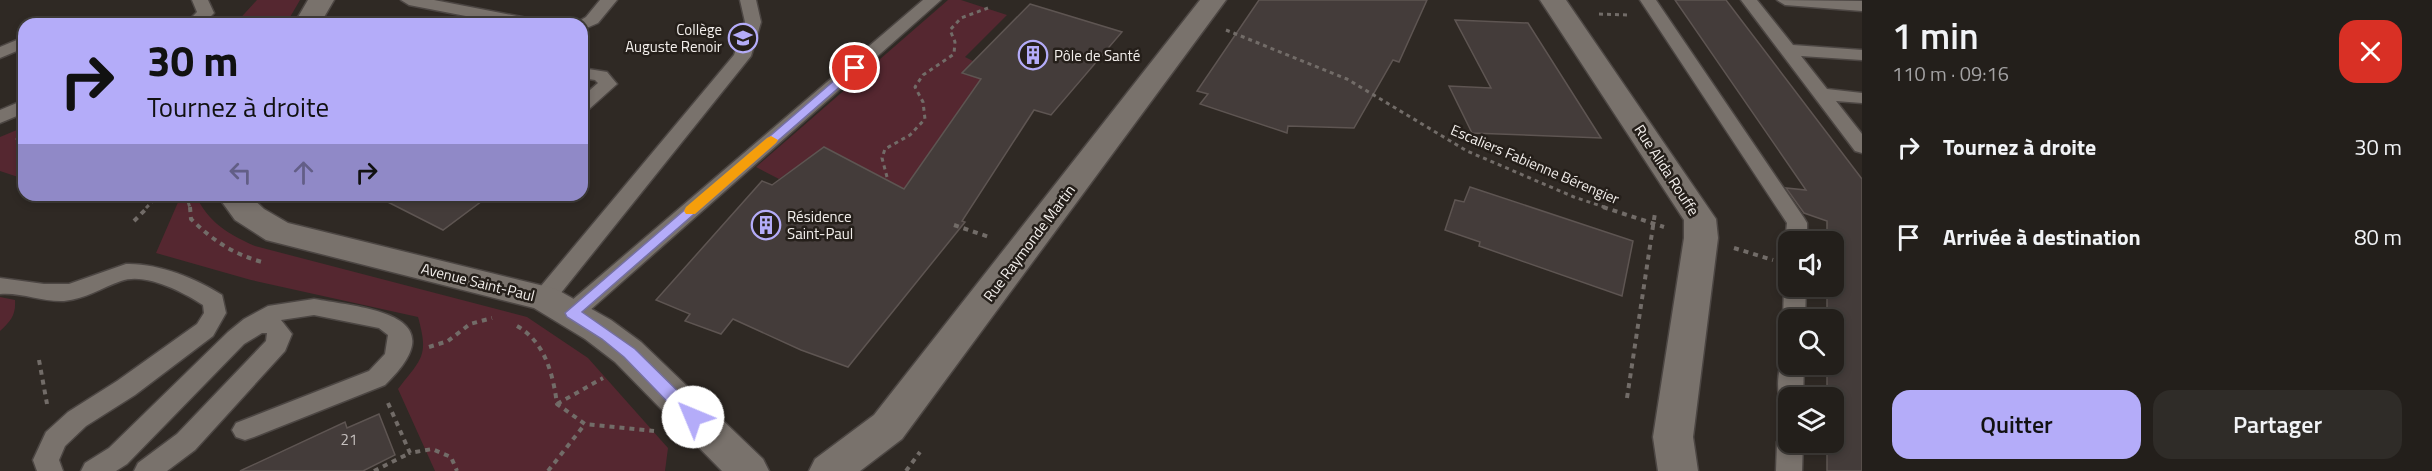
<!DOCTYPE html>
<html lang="fr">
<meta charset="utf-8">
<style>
body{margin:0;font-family:"Titillium Web",sans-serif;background:#2f2c28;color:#f1f3f6;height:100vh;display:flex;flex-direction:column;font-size:22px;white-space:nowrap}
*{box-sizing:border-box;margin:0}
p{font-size:20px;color:#a3a2a3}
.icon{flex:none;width:33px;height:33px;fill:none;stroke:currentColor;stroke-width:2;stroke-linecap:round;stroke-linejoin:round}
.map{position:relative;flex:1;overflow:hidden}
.side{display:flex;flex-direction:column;background:#231f1b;width:570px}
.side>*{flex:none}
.hud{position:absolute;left:18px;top:18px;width:570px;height:183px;border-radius:18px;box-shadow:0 3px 9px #0003,0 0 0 2px #403d3a;background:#b4acf9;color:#111;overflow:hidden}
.tools{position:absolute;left:1778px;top:231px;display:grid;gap:12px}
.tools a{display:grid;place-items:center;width:66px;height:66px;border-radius:12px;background:#231f1b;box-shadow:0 3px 9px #0003,0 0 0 2px #403d3a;font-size:30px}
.pin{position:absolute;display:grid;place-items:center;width:51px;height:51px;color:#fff;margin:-26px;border:3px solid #fff;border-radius:50%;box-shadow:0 2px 6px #0007}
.me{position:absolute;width:66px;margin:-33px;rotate:315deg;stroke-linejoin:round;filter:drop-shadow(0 0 4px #0008)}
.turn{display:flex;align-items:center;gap:21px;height:126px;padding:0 30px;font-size:27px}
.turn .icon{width:78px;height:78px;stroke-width:2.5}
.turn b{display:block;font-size:42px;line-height:51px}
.lanes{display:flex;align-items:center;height:57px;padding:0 30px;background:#0003;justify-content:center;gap:30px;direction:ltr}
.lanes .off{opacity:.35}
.round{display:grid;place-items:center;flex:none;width:63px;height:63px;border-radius:18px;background:#2f2c28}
.headline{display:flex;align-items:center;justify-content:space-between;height:102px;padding:0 30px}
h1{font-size:36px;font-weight:600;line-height:45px}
.cta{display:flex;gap:12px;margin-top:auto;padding:12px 30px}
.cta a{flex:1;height:69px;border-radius:18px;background:#b4acf9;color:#111;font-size:24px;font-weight:600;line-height:69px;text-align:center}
.cta a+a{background:#2f2c28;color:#f1f3f6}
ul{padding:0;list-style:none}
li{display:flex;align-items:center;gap:18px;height:90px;padding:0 30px}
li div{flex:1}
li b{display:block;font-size:22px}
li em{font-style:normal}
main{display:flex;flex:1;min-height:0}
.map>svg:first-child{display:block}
</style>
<main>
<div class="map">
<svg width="1862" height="471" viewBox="0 0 1862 471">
<rect width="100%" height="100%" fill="#2f2924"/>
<path fill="#552730" d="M257 0H300L286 24H235Z
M948 0H961L1007 15 965 57 973 61 962 73 993 82 971 93 904 189 825 147 779 179 756 167Z
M24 127V179L0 171V137Z
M109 195H196C207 222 230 235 255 246L527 317 588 358 668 448 665 471H435L398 389C422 358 429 356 418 317L251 280 156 253 179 200Z
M0 297 15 300C16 315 11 321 0 331Z"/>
<path fill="#443c3a" stroke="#5e5552" stroke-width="1.5" d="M1259 0H1427L1399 62 1393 60 1354 128 1288 126 1287 133 1200 104 1208 94 1197 91Z
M1675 0H1726L1862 179V471H1827V442H1833V398H1827V364H1833V320H1827V286H1833V242H1827V221L1804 213 1786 188 1806 190Z
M1030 4 1122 32 1051 115 1034 110 962 221 965 222 848 367 801 350 733 319 721 334 685 321 690 314 656 300 762 181 772 185 824 147 904 189 981 79 962 73Z
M1455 20 1528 23 1601 138 1472 133 1449 86 1491 88Z
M1470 187 1633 241 1622 296 1479 246 1480 242 1445 230 1455 200 1464 202Z
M374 195H490L443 230Z
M379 414 395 455 363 471H240L345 422 347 428Z"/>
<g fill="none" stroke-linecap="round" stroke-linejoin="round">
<g stroke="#4c4643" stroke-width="3">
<path id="lane" d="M192 0H208L214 13 203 24H185L197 12Z
M401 0H434L532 19 540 24H507L409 5Z
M600 0H617L598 23 582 30V24H574L586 17Z
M740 0H756L761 22 751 56 552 304 544 306 536 304 533 298 536 292 734 55 745 22Z
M923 0H941L580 319 572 321 564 319 561 313 564 307Z
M1640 0H1656L1804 218 1807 223V242H1788V246L1785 242 1787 223Z
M1741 0H1757L1793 45 1862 50V60L1801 56 1827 89 1862 93V103L1836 101 1862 134V153L1855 151Z
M1777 0 1862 1V11L1785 5Z
M24 37V48L0 58V47Z
M582 68 607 72 617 84 588 110 582 112V97L598 83 595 80 582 78Z
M24 100V113L0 123V110Z
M126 264C158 263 195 278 222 295L226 313 213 336 135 395 86 426 65 446 59 460 63 471H37L33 460 46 432 68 412 117 381 197 324 204 313 203 305C183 292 145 272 121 281 101 288 85 299 64 301 42 302 21 292 0 294V278L44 284H69Z
M1788 280V286H1806L1805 320H1788V327L1783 320 1784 286Z
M314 299C365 308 459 314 385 385L254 437 245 440 236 437 232 430 236 423 369 371 385 354 388 335 379 328 314 315 281 320 292 334 285 351 195 450 167 471H134L138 463 177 434 266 341 267 333H262L244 344 127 464 116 471H81L85 463 109 448 228 332 244 319 268 306Z
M1788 356V364H1804L1803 398H1788V407L1782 405C1776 393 1777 369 1784 357Z
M1788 432V442H1803L1802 471H1776L1777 442 1781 434Z"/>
</g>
<g stroke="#4c4643" stroke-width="3">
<path id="street" d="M308 0H334L320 24H294Z
M1200 0H1226L902 439 860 471H809L815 459 874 415Z
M1540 0H1566L1716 219 1718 238 1693 437 1698 471H1658L1653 437 1684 238V220Z
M217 195H249L264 209 288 223 556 289 611 320 641 342 763 459 769 471H722L615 362 585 339 534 308 266 240 235 220Z"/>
</g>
<path stroke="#726c68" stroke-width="3" stroke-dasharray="4 4" stroke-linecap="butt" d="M1599 14 1627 15
M1226 30 1347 79 1467 151 1574 197 1607 208
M16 138 24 142
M887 177 882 158 885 149 910 135 925 119 923 102 915 87 923 75 954 54 955 42 950 30 961 18 988 8
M186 195 190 208
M146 208 159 195"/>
<path stroke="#726c68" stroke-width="4" stroke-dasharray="5 5" stroke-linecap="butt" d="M190 207 191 219C212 240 233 254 262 262
M1603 207 1664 227
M134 221 148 207
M954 225 989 237
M1734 248 1773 260
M517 326C545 342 553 374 557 404L585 424 654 431
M429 347 448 341 470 324 492 318
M39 360 47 404
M1627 398 1655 213
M388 403 410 453 432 449 451 457 457 471
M557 404 603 378
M374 471 410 453
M548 471 585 424
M906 471 920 452"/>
<use href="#lane" fill="#79726c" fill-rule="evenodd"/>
<use href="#street" fill="#79726c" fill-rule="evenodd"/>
</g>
<path fill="#b4acf9" stroke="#7570a2" stroke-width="1.5" d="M855 65 859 66V70L582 312 635 349 699 412 701 417 699 422 693 424 687 422 624 357 602 339 567 317 565 313 851 66Z"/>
<path fill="#f59e0b" d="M771 136 778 140 776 143 695 214H686L684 211 686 207 767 138Z"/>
<defs>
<g id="school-ring" transform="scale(1.5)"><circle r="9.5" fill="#251f1a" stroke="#b4acf9" stroke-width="1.5"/><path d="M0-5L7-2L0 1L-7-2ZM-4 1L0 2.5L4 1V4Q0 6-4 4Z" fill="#b4acf9"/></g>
<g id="building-ring" transform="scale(1.5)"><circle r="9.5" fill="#251f1a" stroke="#b4acf9" stroke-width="1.5"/><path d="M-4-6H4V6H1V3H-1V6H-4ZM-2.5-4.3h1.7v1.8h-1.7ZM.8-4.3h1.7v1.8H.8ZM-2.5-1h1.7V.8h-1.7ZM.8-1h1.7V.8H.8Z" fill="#b4acf9"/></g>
</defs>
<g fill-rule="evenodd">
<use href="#school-ring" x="743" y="38"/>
<use href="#building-ring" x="1033" y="55"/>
<use href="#building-ring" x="766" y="225"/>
</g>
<g text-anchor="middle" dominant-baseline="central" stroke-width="5" stroke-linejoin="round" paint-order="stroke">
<g font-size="15" fill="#f3efec" stroke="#251f1a" text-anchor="start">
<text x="722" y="29" text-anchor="end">Collège<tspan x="722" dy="17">Auguste Renoir</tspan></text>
<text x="1054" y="55">Pôle de Santé</text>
<text x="787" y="216">Résidence<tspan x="787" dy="17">Saint-Paul</tspan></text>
</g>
<g font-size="15" fill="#f3efec" stroke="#251f1a">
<text transform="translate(1535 164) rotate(23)">Escaliers Fabienne Bérengier</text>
<text transform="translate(1667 170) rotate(57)">Rue Alida Rouffe</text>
<text transform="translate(1029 243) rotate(-53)">Rue Raymonde Martin</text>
<text transform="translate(478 282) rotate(14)">Avenue Saint-Paul</text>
</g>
<g font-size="15" fill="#c7c2c0">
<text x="349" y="439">21</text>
</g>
</g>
</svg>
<div class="tools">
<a><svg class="icon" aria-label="sound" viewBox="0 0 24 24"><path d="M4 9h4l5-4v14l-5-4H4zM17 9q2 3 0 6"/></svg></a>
<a><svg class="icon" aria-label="search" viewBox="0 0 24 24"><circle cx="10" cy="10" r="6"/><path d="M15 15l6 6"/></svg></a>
<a><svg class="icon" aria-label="layers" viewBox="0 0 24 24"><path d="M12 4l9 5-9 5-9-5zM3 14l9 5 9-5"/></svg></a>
</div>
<div class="pin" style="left:855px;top:68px;background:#d93025"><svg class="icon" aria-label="arrive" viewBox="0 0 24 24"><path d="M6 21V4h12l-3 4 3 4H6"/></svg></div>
<svg class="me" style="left:693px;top:417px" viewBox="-20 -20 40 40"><circle r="19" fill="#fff"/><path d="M0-13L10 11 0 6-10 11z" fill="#b4acf9"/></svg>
<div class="hud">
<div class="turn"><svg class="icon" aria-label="right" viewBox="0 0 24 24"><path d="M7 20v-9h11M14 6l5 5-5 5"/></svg><div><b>30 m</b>Tournez à droite</div></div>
<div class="lanes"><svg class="icon off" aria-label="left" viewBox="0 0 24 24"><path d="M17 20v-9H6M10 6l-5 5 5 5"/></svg><svg class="icon off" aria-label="ahead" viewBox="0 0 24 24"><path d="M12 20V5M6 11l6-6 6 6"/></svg><svg class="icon" aria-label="right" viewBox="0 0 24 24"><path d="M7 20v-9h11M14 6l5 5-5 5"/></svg></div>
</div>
</div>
<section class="side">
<div class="headline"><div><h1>1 min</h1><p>110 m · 09:16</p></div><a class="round" style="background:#d93025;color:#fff"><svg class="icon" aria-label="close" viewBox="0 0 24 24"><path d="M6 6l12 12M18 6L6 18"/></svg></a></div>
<ul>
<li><svg class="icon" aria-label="right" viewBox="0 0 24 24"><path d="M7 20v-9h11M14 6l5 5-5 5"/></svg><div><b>Tournez à droite</b></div><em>30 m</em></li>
<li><svg class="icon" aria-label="arrive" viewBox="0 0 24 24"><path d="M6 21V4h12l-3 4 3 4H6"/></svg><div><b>Arrivée à destination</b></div><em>80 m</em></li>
</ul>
<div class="cta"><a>Quitter</a><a>Partager</a></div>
</section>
</main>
